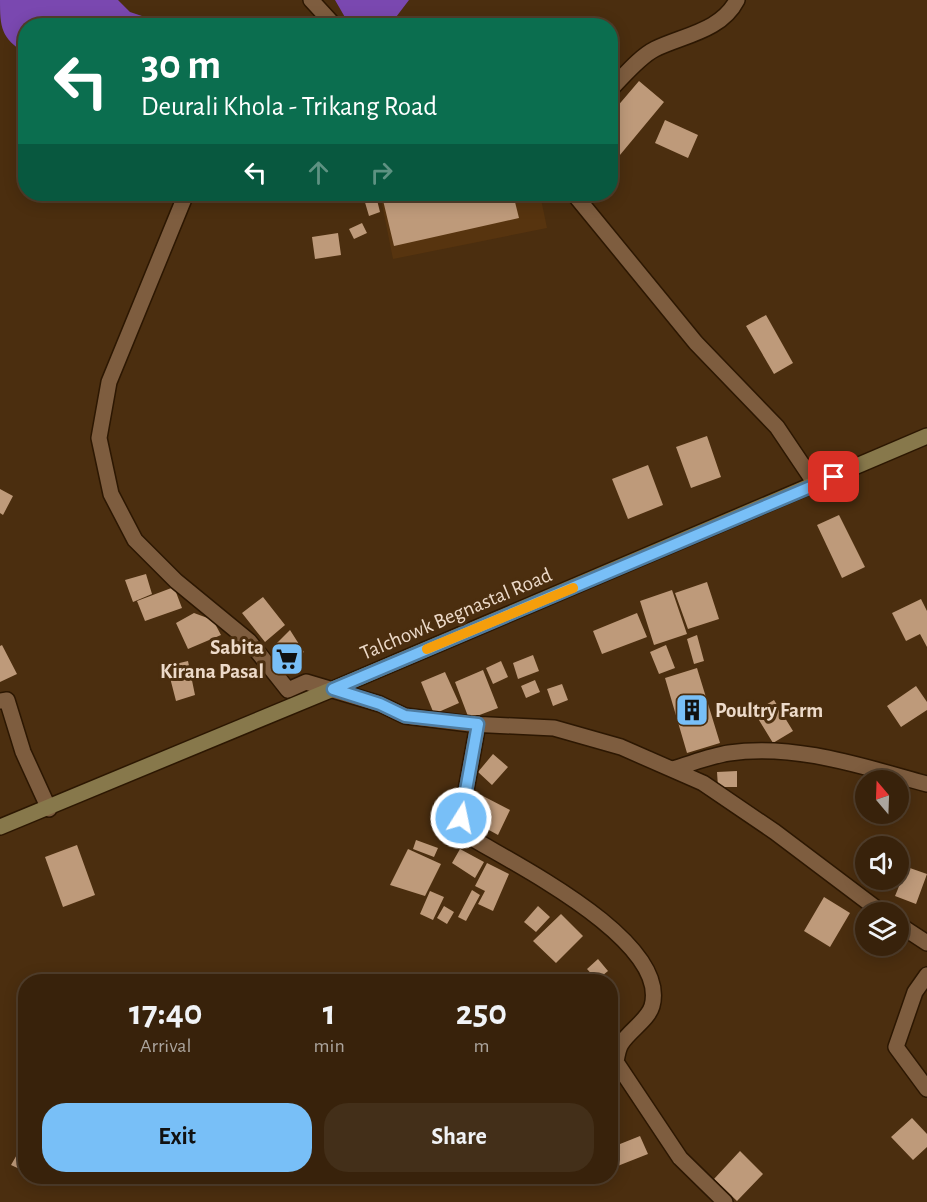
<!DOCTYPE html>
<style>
body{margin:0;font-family:"Alegreya Sans",sans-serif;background:#432f19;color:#f1f3f6;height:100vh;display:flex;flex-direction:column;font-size:22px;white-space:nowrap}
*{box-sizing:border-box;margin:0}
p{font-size:20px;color:#aba49d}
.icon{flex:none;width:33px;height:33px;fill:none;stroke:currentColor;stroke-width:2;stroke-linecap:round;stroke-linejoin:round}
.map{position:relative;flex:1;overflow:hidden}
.details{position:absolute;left:18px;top:974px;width:600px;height:210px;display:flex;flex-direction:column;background:#38220b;border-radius:24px;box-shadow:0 3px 15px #0003,0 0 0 2px #523f2c}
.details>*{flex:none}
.top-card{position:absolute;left:18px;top:18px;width:600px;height:183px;border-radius:24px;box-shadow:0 3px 15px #0003,0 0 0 2px #523f2c;background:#0b6e4f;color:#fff;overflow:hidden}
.needle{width:39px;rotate:341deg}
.buttons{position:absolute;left:855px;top:770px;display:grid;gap:12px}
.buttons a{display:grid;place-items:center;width:54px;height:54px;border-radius:50%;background:#38220b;box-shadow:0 3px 15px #0003,0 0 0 2px #523f2c;font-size:30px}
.pin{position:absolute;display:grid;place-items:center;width:51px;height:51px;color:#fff;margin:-26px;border-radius:12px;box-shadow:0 3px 9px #0006}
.me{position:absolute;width:66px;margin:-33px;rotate:10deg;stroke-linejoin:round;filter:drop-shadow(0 0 4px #0008)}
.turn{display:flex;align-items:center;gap:21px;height:126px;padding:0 24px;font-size:27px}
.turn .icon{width:78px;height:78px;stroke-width:2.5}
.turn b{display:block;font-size:42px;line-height:51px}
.lanes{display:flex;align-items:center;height:57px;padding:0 24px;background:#0003;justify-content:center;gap:30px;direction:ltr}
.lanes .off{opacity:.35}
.eta{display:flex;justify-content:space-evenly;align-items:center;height:102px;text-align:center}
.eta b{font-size:36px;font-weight:700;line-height:42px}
.action{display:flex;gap:12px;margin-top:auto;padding:12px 24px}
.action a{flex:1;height:69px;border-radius:24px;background:#78bff7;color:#111;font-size:24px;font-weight:700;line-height:69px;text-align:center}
.action a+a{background:#432f19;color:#f1f3f6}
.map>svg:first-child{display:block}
</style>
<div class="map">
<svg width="927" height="1202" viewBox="0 0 927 1202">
<rect width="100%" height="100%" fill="#4b2e0f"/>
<path fill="#57340f" d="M380 194H540L547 228 393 259Z"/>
<path fill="#7a48b0" d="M0 0H118L130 12 169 25 26 26 25 53C1 38 0 27 0 0Z
M335 0H409L390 25 350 26Z"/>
<path fill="#be9a7a" d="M639 81 664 102 610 167V115Z
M665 120 698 135 688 158 655 143Z
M391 194H513L519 218 394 246 382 196Z
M376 196 380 212 369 216 364 199Z
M362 223 367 233 354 239 349 229Z
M338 233 341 255 315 259 312 237Z
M766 315 793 363 774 374 746 326Z
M707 436 721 477 691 488 676 447Z
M648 465 663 505 628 519 612 479Z
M0 489 13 496 3 515 0 513Z
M839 515 865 567 842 578 817 525Z
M146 574 152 594 133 602 125 580Z
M707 582 719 619 688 629 675 593Z
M174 587 182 608 145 621 137 601Z
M672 590 687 634 654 645 640 601Z
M263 597 285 625 265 642 242 613Z
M921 599 927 611V647L920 634 906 641 892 613Z
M194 613 213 620 221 635 188 649 176 623Z
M637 613 647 637 602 654 593 631Z
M290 630 304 652 282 668 271 649Z
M697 635 704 661 694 664 687 639Z
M2 645 17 674 0 682V646Z
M666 645 675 668 659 674 650 652Z
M533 655 539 671 518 679 513 663Z
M188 661 195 695 176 701 167 666Z
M501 661 508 677 493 684 486 668Z
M697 668 720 743 687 753 665 678Z
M483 670 498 708 469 719 455 682Z
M445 672 459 703 434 714 421 682Z
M535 680 540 692 526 698 521 686Z
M562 684 568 700 553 706 547 689Z
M916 686 927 702V710L901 727 887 706Z
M774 700 793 731 773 743 754 712Z
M493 754 508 767 492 785 478 772Z
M737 771V787H718L717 772Z
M481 795 510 810 498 835 469 819Z
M416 840 438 848 434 857 413 849Z
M77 845 95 895 63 907 45 857Z
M408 849 441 864 425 896 390 885Z
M460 849 484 862 475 878 452 863Z
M487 863 509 874 493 911 478 904 485 891 475 886Z
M907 867 927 874 916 904 895 896Z
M472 890 480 895 466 921 458 917Z
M430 891 444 897 433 920 420 914Z
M824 897 850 913 830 947 804 931Z
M444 906 454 912 447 924 437 918Z
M538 906 550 917 536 932 524 922Z
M561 914 583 936 556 963 533 941Z
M598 959 608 971 597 980 587 969Z
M912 1118 927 1134V1147L913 1160 891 1137Z
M640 1136 648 1154 610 1169V1148Z
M26 1139V1172L11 1165Z
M740 1151 763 1174 737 1201 714 1179Z
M542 1176H564L561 1184Z"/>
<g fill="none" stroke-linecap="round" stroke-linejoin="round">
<g stroke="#2c1702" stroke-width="18">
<path id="street" d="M311 0 335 26
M610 90C623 77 639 57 655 49 684 35 721 31 737 0
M186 194 109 382 99 438 111 494 135 540 176 581 249 641 288 690 306 682 380 704 405 716 470 724 554 728 621 747 703 783 775 832 881 912
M574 194 696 343 777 427 816 485
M0 701 7 700 23 752 49 809
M478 724 461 818 470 837C516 865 670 941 652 1006 648 1020 629 1031 621 1044 618 1049 617 1056 616 1062L680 1158 725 1202
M672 769C690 764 710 756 729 753 795 743 864 767 927 784
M898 924 927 943
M927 975 915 992 896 1047 927 1089"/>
</g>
<g stroke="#2c1702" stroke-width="18">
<path id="secondary" d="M0 827 333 689 927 436"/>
</g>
<use href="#street" stroke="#7e5d3f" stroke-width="15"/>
<use href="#secondary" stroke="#87784b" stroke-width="15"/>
</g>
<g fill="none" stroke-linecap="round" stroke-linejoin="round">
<g stroke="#4e7ca1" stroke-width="15">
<path id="route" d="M461 818 478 724 405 716 380 704 333 689 834 477"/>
</g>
<use href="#route" stroke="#78bff7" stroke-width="10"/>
<path stroke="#f59e0b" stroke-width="10" d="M427 649 573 588"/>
</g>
<defs>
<g id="supermarket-square" transform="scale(1.725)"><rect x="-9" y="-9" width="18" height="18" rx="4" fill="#78bff7" stroke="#4b2e0f"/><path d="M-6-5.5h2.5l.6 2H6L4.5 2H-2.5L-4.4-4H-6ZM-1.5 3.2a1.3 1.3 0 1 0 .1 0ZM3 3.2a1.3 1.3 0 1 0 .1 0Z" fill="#111"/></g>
<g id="building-square" transform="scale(1.725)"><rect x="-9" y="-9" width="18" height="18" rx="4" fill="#78bff7" stroke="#4b2e0f"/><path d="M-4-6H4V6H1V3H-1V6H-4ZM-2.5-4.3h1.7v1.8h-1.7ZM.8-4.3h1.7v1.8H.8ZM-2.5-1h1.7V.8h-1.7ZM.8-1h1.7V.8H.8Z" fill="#111"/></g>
</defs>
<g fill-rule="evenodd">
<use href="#supermarket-square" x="287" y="659"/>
<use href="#building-square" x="692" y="710"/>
</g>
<g text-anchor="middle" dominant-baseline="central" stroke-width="6" stroke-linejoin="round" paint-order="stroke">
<g font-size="21" fill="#eddac9" stroke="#4b2e0f">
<text transform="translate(456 614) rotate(-23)">Talchowk Begnastal Road</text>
</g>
<g font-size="21" font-weight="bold" fill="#eddac9" stroke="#4b2e0f" text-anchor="end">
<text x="264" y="647">Sabita<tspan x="264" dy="24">Kirana Pasal</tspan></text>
<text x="715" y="710" text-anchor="start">Poultry Farm</text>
</g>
</g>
</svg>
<div class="buttons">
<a><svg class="needle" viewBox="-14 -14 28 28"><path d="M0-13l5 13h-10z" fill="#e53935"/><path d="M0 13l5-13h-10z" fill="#aba49d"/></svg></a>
<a><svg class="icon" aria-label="sound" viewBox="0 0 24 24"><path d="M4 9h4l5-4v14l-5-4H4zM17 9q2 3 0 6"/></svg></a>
<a><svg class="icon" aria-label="layers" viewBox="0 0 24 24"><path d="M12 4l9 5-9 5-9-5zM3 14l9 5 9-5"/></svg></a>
</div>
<div class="pin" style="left:834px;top:477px;background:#d93025"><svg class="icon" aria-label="arrive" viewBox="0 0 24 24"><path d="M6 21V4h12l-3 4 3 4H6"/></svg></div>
<svg class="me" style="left:461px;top:818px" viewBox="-20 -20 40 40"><circle r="17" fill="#78bff7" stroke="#fff" stroke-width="3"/><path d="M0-11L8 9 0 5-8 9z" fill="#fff"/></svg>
<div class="top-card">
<div class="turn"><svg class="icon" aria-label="left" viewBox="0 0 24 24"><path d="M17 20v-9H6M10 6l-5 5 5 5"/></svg><div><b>30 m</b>Deurali Khola - Trikang Road</div></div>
<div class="lanes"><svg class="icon" aria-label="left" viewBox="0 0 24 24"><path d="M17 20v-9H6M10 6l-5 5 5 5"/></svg><svg class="icon off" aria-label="ahead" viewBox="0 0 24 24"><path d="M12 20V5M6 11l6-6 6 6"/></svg><svg class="icon off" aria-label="right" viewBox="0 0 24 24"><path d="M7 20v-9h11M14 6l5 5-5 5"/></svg></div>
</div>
<section class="details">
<div class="eta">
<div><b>17:40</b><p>Arrival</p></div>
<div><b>1</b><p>min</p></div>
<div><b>250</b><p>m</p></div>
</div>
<div class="action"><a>Exit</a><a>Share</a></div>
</section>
</div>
